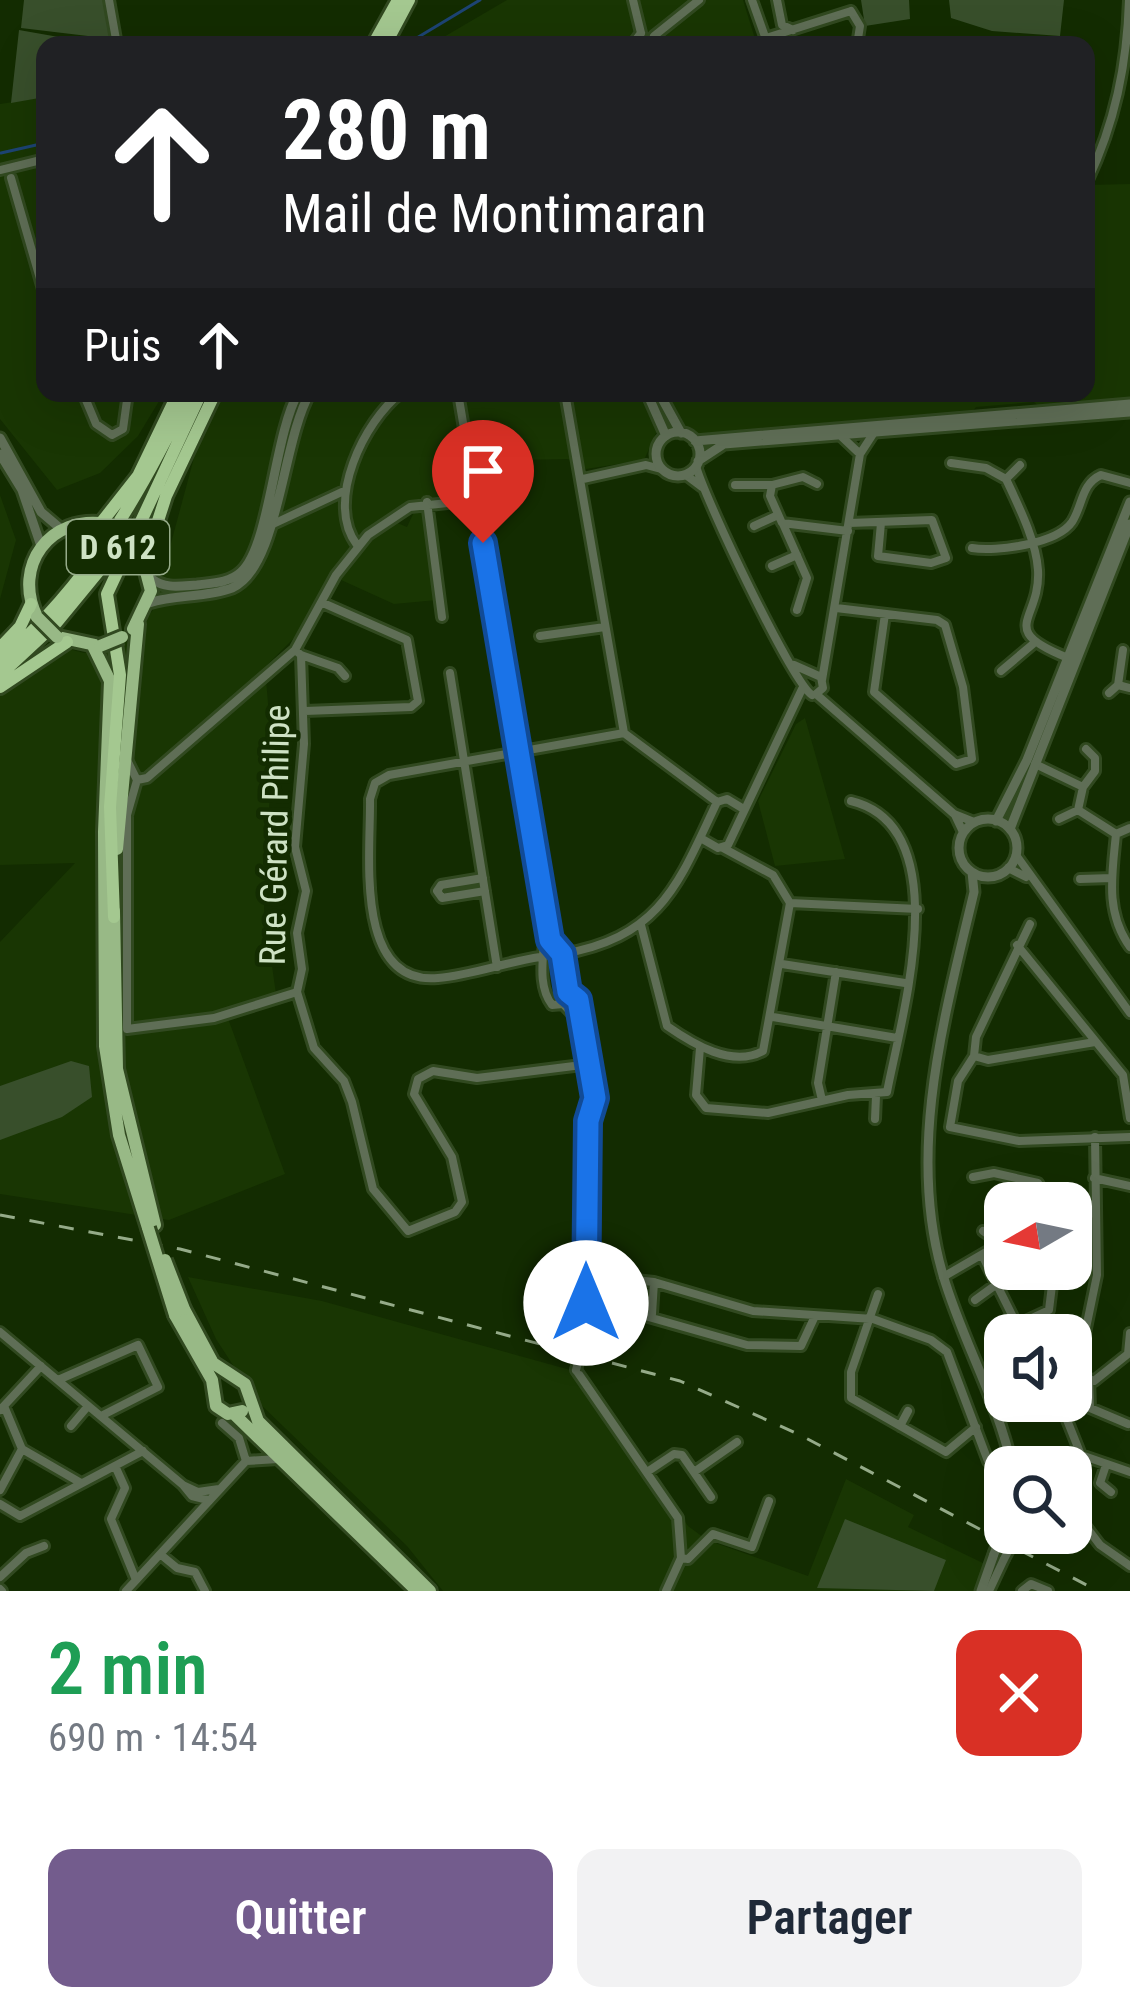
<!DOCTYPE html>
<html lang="fr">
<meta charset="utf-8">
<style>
body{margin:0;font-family:"Roboto Condensed",sans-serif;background:#f2f2f3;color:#1f2937;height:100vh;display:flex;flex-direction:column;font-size:45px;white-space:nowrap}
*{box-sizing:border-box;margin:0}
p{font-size:39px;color:#747a83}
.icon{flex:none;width:66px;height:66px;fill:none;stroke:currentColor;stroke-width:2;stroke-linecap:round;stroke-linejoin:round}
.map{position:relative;height:1591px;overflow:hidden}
.drawer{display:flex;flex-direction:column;background:#fff;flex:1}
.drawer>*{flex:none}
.hud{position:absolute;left:36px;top:36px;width:1059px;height:366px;border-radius:24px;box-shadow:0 12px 48px #0002;background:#202124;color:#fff;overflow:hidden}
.needle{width:78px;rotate:261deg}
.controls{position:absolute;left:984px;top:1182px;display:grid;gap:24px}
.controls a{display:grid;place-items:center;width:108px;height:108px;border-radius:24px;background:#fff;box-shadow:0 12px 48px #0002;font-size:60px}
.pin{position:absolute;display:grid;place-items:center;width:102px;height:102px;color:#fff;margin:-123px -51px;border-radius:50% 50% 50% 0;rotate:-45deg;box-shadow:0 0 12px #0007}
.pin .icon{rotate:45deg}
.me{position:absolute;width:132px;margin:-66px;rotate:0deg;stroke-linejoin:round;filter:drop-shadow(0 0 9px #0008)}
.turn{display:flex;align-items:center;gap:42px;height:252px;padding:0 48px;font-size:54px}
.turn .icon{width:156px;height:156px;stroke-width:2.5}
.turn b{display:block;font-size:84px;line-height:102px}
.then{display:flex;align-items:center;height:114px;padding:0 48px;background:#0003;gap:24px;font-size:45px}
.round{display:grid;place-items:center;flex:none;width:126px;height:126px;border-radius:24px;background:#f2f2f3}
.head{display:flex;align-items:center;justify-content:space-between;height:204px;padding:0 48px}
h1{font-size:72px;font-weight:600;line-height:90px;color:#1e9e55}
.cta{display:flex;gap:24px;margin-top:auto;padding:24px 48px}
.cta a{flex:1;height:138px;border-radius:24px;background:#735c8d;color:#fff;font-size:48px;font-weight:600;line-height:138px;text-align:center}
.cta a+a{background:#f2f2f3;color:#1f2937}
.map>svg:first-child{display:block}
</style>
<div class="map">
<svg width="1130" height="1591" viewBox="0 0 1130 1591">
<rect width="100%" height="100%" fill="#132c01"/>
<path fill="#193603" d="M507 0H743L757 45H430Z
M45 97V393H164L138 436 100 473 57 490 0 419V104Z
M1130 184V398L1043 410 1034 402 976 407 969 415 700 435 681 425 657 431 644 460 586 469 568 459 478 461 481 492 408 507 364 535 343 556 300 632 265 667 272 751 264 909 276 994 226 1013 285 1174 169 1220 0 1194V942L75 863 0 865V692L65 648 84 653 129 641 153 610 195 454 221 393H1086V185Z
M0 495 16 540 0 599Z
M426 507 437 600 394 604 339 579 377 535 395 522 407 527 414 512Z
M805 718 845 859 775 866 758 801 796 724Z
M188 1277 322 1301 585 1374 688 1526 707 1540 808 1576 846 1479 914 1515 908 1527 985 1564 975 1591H443L407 1546 255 1399 216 1339Z"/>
<path fill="#384f2b" d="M24 0H106L113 39 21 28Z
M861 0H909L910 19 865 26Z
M949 0H1064L1060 36 992 31 951 18Z
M19 30 104 45H45V97L11 103Z
M71 1061 89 1066 92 1097 62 1117 0 1140V1086Z
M845 1519 946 1560 934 1591 817 1588Z"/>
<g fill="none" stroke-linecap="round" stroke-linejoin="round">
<path stroke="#1d4474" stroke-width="3" d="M405 45 480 0
M1 153 45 143"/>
<g stroke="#314920" stroke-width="14">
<path id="minor" d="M109 0 117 45
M633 0 641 33
M752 0 768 45
M777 0 782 25 793 30
M851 11 860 26 857 45
M654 36 699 0
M766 38 851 11
M632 45 641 33
M0 170 45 159
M11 178 45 296
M1087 182C1115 123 1127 65 1129 0
M83 393 96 424 112 435 123 429 128 393
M458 393 552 948
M565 393 624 733
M842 437 860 454 873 434
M951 463 986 468 1006 479C1018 505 1036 540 1038 570 1041 621 995 629 1068 658
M696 466C704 497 793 684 812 695
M686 475 702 487
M583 479 646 465 661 469
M1006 479 1020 465
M817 484 803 477 772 485 770 496 782 523 848 531
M735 485H772
M427 502 442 617
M849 523 932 520 946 558 931 563 878 556 881 523
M783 524 807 578 797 610
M271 525 346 490
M754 526 778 515
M357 545C324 502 365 420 401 393
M972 548C996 552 1057 544 1072 522 1083 505 1081 484 1101 475L1130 483
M772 566 797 555
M836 608 937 620 945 625 963 687 972 759 956 764 874 692 885 614
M540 636 605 627
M1123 650 1118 685 1130 688
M301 655 338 668 345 676
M794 665 821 677 823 688 816 694
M1001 671 1033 644
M450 673 497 967
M822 680 860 454
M1109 693 1118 685
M816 694 954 814 974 822
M305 711 411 707 418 701 407 640 323 603
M518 756 515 767 544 941C543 961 538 986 552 1005L563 1004
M127 760 137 780 127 815V1028
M1035 764 1083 787 1078 810 1116 834
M137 780 147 778 295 650 336 575 368 535 410 507 476 500
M1083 787 1095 771V758L1086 749
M955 815 963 832
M1059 819 1078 810
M1130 828 1116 834C1112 875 1105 912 1130 947
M704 840 718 848 728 845 802 689
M1016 855 1130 1013
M1008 868 1026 877
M483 878 441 885 437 891 442 898 485 891
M1080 879 1112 878
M790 903 918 909
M1030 924 976 1037 974 1056 988 1060 1095 1042
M641 925 667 1026C693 1044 732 1068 763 1051L790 903 773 875 723 848
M1017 945 1123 1075 1130 1118
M561 953 568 992 563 1004
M562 954C662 937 679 882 717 802L727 799 742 808
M540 957C506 962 472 975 438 978 353 986 371 852 370 799L375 783 389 775 624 733 717 802
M782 964 905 983
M297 992 314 1048 344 1081 352 1102 373 1189 408 1231 455 1212 462 1202 452 1157 414 1094 418 1079 433 1071 477 1078 590 1064
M563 1004 581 1023 578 1000 568 992
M773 1017 897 1038
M581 1023 594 1083 588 1121 586 1331
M127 1029 214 1018 297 992 302 969 297 933 306 891 295 847 304 744 301 655 295 650
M700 1048 696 1095 706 1108 768 1113 848 1095 887 1092C901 1018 959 827 851 801
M974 1056 958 1081 950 1127 1019 1141 1130 1137
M822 1100 818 1083 836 972
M875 1119 876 1096
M1095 1137 1097 1275 1067 1420 1081 1455 1130 1472
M973 1177 994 1173 1038 1183 1049 1203
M1094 1178 1130 1186
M1071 1218 1096 1212
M983 1231 1000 1243
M1071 1251 1074 1250
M982 1255 1017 1325 1049 1310 1054 1269
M586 1275 654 1282 753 1311 873 1319 931 1340 947 1352 988 1461 1012 1466
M943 1277 1005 1241
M878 1294 851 1372V1398L946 1452 976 1427
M975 1300 997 1284 1038 1269
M638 1314 747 1345 801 1346 815 1316
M652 1314 654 1282
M0 1332 183 1485
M576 1370 678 1518 681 1558 666 1591
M1079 1374 1094 1381 1128 1354 1130 1333
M1089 1379 1090 1408 1128 1424
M58 1380 138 1345 158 1387 103 1415
M0 1410 41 1366
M71 1426 88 1406
M900 1426 908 1411
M22 1449 81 1483
M246 1461 278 1459
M116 1468 125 1488 111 1519 136 1580
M1105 1468 1100 1483 1111 1492
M647 1472 674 1454 682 1455 711 1497
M694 1472 737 1442
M0 1490 22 1449 4 1406
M208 1500 192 1496 183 1485 198 1492 219 1489
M0 1504 20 1516 143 1451
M1071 1507 1100 1545 1130 1566
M160 1554 177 1568 195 1572 205 1591
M681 1558 688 1559 713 1534 752 1547 769 1501
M0 1577 26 1553 44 1546
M0 1589 2 1591
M126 1591 246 1461 239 1438 222 1423
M989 1591 1004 1559
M1022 1591 1031 1584 1048 1591"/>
</g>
<g stroke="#314920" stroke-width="15">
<path id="tertiary" d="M647 393 666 436
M659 393 681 433
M656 454a22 22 0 1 1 44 0a22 22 0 1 1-44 0Z
M0 438 41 512 61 529
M695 441 1130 404
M0 454 22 490 41 546
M698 461 724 444 1130 412
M152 579C165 589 180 586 197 585 212 583 229 583 241 572 270 546 274 436 298 393
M149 603C175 594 206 598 232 588 279 568 282 440 310 393
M959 848a29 29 0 1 1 58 0a29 29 0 1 1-58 0Z
M996 821 1027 760 1130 502
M1010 829 1130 524
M972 872 974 892C945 1015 906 1149 943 1275 962 1340 998 1401 1012 1467
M981 1591 994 1554"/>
</g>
<g stroke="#314920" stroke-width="18">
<path id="primary" d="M37 617C12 566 50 514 107 524
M133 629 151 591 140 549
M58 637 100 646
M93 646 110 681 104 832 105 1046 119 1135 148 1228
M117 849 138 624
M114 911 117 1069 155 1225
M184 1309 213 1363 245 1384 258 1421 430 1591
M175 1315 212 1380 216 1406 228 1414 242 1411
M234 1414 417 1591"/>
</g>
<g stroke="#314920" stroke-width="18">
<path id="trunk" d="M373 45 398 0
M385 45 409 0
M101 523 138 476 178 393
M146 558 166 496 215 393
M0 648 20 627 31 604
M0 661C87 586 140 496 189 393
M0 675 57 622 117 549
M0 687 67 642
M114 917 110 807 120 675 107 594 201 393"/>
</g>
<use href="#minor" stroke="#5f6e56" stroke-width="8"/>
<use href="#tertiary" stroke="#5f6e56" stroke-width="9"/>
<use href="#primary" stroke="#98b986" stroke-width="12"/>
<use href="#trunk" stroke="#a4c890" stroke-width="12"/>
<path stroke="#95ab89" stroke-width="3" stroke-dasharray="15 15" stroke-linecap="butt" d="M0 1215 180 1249 680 1381 798 1434 1098 1591"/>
<g stroke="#314920" stroke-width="14" stroke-linecap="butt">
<path id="minor-bridge" d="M576 1370 586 1331
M1004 1559 1018 1533"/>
</g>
<g stroke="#314920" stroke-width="15" stroke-linecap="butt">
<path id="tertiary-bridge" d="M994 1554 1005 1525"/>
</g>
<g stroke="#314920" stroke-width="18" stroke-linecap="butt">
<path id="primary-bridge" d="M108 525 139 546
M37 617 57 637
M100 646 122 637
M148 1228 175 1315
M165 1260 184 1309"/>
</g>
<use href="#minor-bridge" stroke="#5f6e56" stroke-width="8"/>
<use href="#tertiary-bridge" stroke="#5f6e56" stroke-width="9"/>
<use href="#primary-bridge" stroke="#98b986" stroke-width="12"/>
</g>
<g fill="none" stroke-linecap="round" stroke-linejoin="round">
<g stroke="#114b97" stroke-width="30">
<path id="route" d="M483 543 550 940 562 954 568 992 578 1000 595 1098 588 1121 586 1303"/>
</g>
<use href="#route" stroke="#1a73e8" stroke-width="21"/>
</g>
<g text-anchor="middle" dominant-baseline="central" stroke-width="9" stroke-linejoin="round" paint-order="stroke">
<rect fill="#132c01" stroke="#96ab8a" stroke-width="3" x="67" y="520" width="102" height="54" rx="9"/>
<g font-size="33" font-weight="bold" fill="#cee2c4">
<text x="118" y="547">D 612</text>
</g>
<g font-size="36" fill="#cee2c4" stroke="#132c01">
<text transform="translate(275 835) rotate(-89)">Rue Gérard Philipe</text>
</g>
</g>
</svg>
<div class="controls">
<a><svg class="needle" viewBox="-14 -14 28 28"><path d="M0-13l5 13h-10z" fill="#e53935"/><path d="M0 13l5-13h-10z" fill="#747a83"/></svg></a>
<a><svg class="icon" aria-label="sound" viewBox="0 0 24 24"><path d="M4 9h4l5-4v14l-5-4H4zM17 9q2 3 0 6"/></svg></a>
<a><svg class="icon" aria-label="search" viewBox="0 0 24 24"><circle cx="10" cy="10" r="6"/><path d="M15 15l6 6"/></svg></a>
</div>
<div class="pin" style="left:483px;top:543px;background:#d93025"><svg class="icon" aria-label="arrive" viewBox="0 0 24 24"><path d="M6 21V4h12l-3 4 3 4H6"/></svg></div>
<svg class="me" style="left:586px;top:1303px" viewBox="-20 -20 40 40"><circle r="19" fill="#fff"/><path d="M0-13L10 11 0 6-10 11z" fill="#1a73e8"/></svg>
<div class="hud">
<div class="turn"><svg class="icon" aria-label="ahead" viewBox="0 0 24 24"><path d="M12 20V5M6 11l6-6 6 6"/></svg><div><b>280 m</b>Mail de Montimaran</div></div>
<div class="then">Puis<svg class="icon" aria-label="ahead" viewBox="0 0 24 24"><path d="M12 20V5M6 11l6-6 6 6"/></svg></div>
</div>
</div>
<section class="drawer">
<div class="head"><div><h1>2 min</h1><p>690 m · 14:54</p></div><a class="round" style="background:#d93025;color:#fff"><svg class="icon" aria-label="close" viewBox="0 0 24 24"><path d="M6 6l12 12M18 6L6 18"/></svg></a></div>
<div class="cta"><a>Quitter</a><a>Partager</a></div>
</section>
